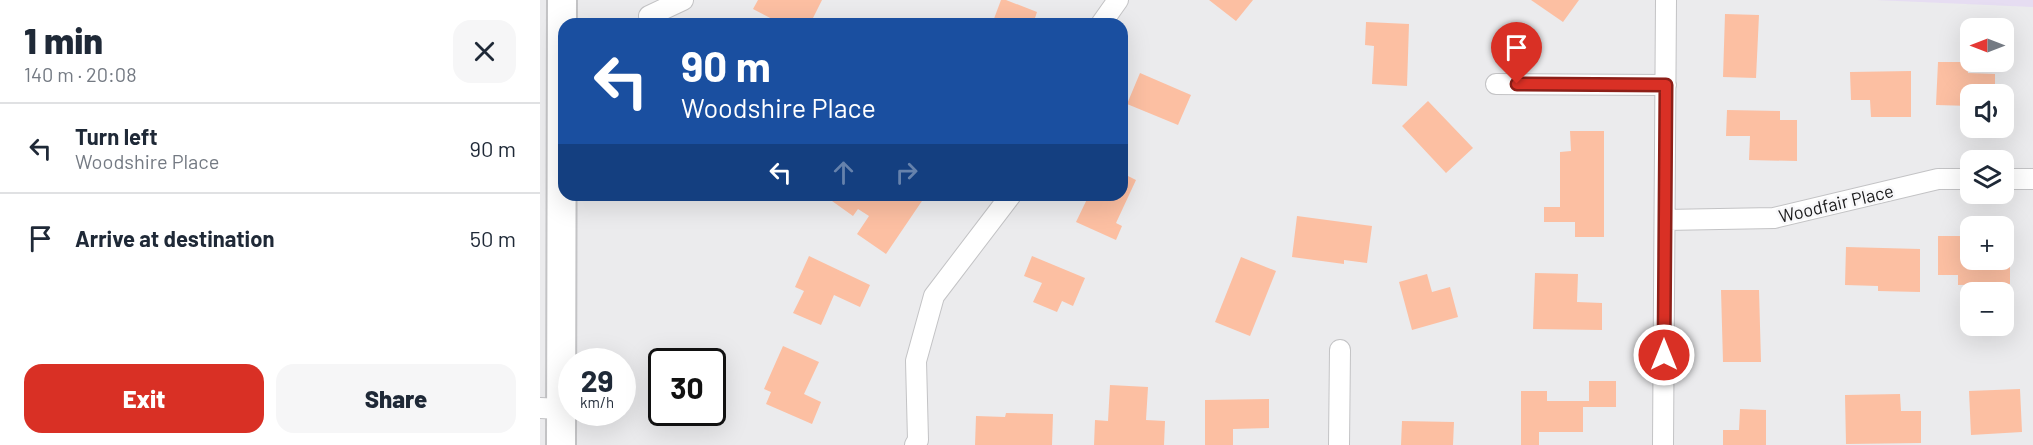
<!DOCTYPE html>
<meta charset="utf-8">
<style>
body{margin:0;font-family:Barlow,sans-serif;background:#f6f6f7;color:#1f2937;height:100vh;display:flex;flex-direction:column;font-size:22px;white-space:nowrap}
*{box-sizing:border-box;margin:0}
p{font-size:20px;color:#747a83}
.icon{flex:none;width:33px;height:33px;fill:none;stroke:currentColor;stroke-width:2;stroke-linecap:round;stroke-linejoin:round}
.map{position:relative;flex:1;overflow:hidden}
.side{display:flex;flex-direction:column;background:#fff;width:540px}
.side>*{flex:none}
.banner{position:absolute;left:18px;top:18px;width:570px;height:183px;border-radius:18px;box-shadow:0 6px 24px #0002;background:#1a4fa0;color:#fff;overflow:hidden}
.needle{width:39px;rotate:270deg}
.tools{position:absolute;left:1420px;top:18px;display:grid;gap:12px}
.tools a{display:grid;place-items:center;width:54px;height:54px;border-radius:12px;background:#fff;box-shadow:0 6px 24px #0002;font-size:30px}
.speed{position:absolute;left:18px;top:348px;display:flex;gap:12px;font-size:30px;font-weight:700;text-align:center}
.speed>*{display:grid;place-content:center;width:78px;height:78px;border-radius:50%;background:#fff;box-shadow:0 6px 24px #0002;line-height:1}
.speed small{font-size:15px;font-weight:400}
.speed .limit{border:3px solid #111;border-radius:9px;background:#fff;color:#111}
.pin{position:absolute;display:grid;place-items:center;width:51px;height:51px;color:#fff;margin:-62px -26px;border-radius:50% 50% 50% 0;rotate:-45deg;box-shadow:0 0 6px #0007}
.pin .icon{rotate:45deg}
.me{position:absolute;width:66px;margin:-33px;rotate:0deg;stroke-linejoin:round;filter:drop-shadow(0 0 4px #0008)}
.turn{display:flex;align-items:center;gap:21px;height:126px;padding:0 24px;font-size:27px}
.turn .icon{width:78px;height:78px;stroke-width:2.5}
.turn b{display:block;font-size:42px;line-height:51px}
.lanes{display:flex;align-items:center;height:57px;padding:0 24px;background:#0003;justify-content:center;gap:30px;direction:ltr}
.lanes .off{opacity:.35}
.round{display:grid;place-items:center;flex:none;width:63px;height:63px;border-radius:18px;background:#f6f6f7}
.overview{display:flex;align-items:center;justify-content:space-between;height:102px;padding:0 24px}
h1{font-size:36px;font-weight:800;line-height:45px}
.cta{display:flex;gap:12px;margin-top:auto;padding:12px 24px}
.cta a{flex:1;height:69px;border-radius:18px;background:#d93025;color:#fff;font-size:24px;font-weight:800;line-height:69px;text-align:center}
.cta a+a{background:#f6f6f7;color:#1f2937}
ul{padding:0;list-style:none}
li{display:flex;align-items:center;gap:18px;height:90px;padding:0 24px;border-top:2px solid #e0e1e3}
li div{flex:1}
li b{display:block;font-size:22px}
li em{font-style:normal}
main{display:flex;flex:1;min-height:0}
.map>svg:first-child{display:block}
</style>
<main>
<section class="side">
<div class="overview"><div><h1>1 min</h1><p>140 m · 20:08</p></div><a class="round"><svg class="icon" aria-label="close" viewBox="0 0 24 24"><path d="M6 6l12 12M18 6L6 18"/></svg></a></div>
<ul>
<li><svg class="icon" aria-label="left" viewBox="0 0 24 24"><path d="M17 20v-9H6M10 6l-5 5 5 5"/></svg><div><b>Turn left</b><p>Woodshire Place</p></div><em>90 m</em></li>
<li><svg class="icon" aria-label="arrive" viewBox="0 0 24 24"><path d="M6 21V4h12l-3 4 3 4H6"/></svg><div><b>Arrive at destination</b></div><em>50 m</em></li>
</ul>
<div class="cta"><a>Exit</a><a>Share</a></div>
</section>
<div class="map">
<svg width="1493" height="445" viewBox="0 0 1493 445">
<rect width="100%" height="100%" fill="#ebebed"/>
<path fill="#e6ddf2" d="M1335 0H1493V7Z"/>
<path fill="#fcbfa2" d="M218 0H282L270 24H242L213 9Z
M461 0H466L497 12 493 24H452Z
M669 0H713L696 21Z
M991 0H1039L1023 22Z
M1185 14 1219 15 1216 78 1183 77Z
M826 22 869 24 867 86 832 84 834 46 825 45Z
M1398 62H1428V73L1455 74V94H1431V106L1396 105Z
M1371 71V117H1331L1330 100H1311L1310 72Z
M600 73 651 95 638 125 587 104Z
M888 101 933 148 906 173 862 126Z
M1187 110 1240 111V120H1257V161L1209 160 1210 136H1186Z
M1030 131H1064V237H1035V222H1004V207H1020V152L1031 151Z
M582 173 596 180 576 223 582 226 576 240 536 222 549 195H582Z
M295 195H386L346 254 317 234 329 216 318 209 313 216 292 201Z
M757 216 832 226 827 263 804 260V264L752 257Z
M1398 236H1431V260H1464V236H1470V284L1418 285V275H1398Z
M1306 247 1380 249V292L1338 291V286L1305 285Z
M269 256 330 285 320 307 294 295 281 325 253 313 264 291 255 287Z
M492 256 545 278 533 306 522 301 517 312 493 302 502 283 484 276Z
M701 257 736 271 710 336 675 322Z
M995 273 1038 274 1037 302 1062 303V330L993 329Z
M887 274 892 292 910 287 918 317 872 330 859 282Z
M1181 290H1219L1221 362H1183Z
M243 346 279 362 264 394 281 402 272 424 226 404 231 392 224 389Z
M1049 381H1076V407H1043V432H999V445H981V391H1007V401H1049Z
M570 385 608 387 606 420 625 421 624 445H554L555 420 568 421Z
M1480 389 1482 432 1431 435 1429 391Z
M1360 394 1361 411H1381V443L1306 444 1305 395Z
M729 399V428L693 429V445H665V400Z
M1200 409 1226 410V445H1183V430H1199Z
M466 413 513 414 512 445H435L436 416 465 417Z
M862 421 914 422 913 445H861Z"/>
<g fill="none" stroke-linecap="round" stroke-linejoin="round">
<g stroke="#c3c3c5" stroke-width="22">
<path id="street" d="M109 16 143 0
M561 24 578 0
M956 84 1126 85
M1464 179H1493
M1125 220 1234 218 1398 179H1431
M0 408 21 409
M375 445 378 440 376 361 394 296 471 195
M799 445 800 350
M1123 445 1126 0"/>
</g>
<g stroke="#c3c3c5" stroke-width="32">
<path id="secondary" d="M21 445 22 0"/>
</g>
<use href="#street" stroke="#fff" stroke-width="20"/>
<use href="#secondary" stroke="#fff" stroke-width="28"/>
</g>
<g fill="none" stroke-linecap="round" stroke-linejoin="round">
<g stroke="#8d1f18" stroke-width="15">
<path id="route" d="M977 84 1126 85 1124 355"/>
</g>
<use href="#route" stroke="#d93025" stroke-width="10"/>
</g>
<g text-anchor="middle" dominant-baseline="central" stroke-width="5" stroke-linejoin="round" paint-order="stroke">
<g font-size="18" fill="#1a1a1b" stroke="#f8f8fa">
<text transform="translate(1296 203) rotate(-13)">Woodfair Place</text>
</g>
</g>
</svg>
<div class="tools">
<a><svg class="needle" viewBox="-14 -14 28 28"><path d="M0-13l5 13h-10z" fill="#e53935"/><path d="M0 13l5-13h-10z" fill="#747a83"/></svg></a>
<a><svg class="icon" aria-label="sound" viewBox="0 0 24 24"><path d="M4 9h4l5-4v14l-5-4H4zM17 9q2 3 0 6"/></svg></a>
<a><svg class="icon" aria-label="layers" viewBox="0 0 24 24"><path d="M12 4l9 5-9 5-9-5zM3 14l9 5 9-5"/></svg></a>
<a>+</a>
<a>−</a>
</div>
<div class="speed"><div>29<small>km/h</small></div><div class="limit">30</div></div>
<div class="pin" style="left:977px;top:84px;background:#d93025"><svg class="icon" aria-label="arrive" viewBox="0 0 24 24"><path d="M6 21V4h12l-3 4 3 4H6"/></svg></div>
<svg class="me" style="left:1124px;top:355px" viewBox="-20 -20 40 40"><circle r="17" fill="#d93025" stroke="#fff" stroke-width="3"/><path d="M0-11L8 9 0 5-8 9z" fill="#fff"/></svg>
<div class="banner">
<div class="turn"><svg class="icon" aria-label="left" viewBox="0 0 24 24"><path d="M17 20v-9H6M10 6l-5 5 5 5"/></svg><div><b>90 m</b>Woodshire Place</div></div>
<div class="lanes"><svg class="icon" aria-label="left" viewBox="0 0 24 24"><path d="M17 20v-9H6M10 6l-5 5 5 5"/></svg><svg class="icon off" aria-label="ahead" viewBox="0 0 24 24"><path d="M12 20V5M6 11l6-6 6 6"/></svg><svg class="icon off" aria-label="right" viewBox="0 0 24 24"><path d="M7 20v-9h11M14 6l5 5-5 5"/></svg></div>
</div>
</div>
</main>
